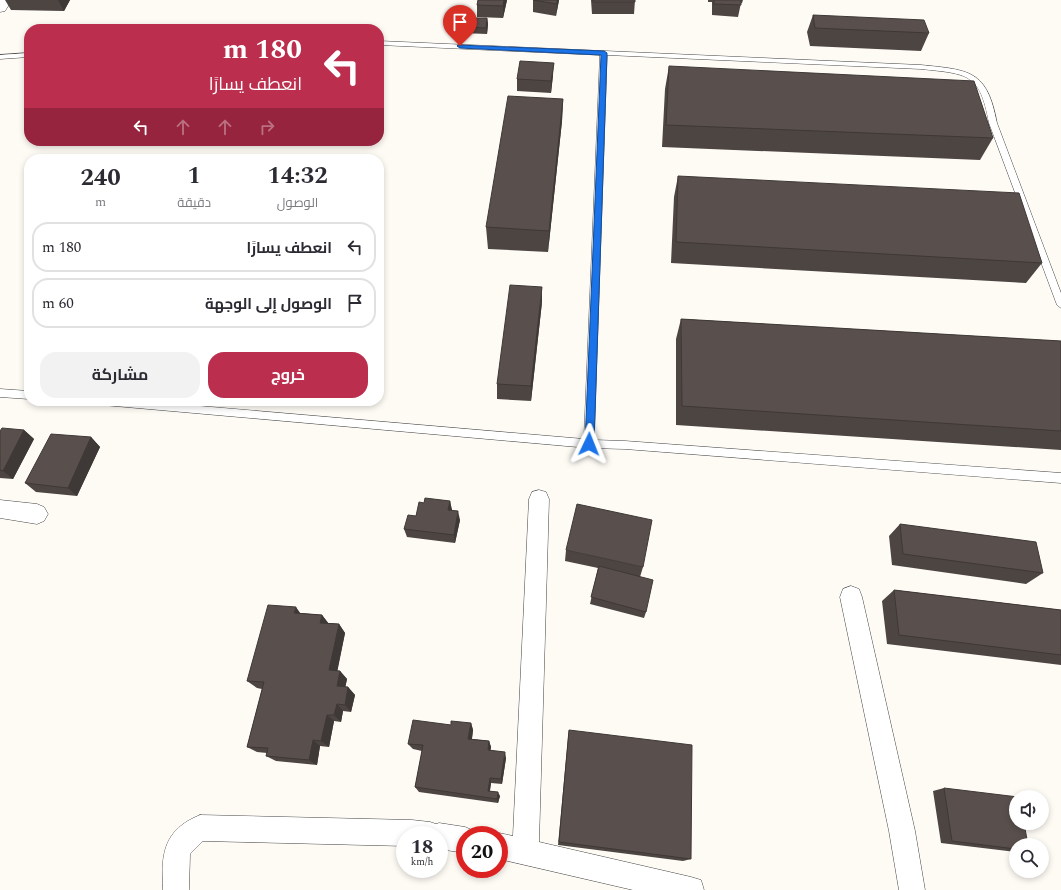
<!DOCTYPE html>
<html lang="ar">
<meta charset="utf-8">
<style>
body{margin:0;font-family:Spectral,Cairo,serif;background:#f2f2f3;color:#2b2b33;direction:rtl;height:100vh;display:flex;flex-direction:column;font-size:15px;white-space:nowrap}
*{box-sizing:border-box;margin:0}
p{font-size:13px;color:#7c7c81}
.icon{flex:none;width:22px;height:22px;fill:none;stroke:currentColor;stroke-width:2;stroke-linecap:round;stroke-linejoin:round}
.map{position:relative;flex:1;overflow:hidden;direction:ltr}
.panel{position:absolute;left:24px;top:154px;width:360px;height:252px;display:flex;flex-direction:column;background:#fff;border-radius:16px;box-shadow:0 2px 6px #0003;direction:rtl}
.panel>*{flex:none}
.hud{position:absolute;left:24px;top:24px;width:360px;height:122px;border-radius:16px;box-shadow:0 2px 6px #0003;direction:rtl;background:#bc2e4e;color:#fff;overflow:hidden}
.fabs{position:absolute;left:1009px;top:790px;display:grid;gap:8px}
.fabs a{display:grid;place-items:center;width:40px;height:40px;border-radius:50%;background:#fff;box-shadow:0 2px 6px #0003;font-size:20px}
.speed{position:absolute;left:396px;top:826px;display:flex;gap:8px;font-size:20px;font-weight:700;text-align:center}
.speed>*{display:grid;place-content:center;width:52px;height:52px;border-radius:50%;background:#fff;box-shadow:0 2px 6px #0003;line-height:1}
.speed small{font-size:10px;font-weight:400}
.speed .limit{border:6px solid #d22;background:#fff;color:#111}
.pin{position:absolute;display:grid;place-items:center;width:34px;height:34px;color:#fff;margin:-41px -17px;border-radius:50% 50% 50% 0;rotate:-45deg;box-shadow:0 0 4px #0007}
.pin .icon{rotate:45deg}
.me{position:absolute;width:44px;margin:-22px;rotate:2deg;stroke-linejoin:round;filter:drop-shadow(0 0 3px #0008)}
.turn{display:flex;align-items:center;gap:14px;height:84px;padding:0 16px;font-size:18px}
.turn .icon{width:52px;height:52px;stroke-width:2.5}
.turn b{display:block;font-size:28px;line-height:34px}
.lanes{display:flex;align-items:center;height:38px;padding:0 16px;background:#0003;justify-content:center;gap:20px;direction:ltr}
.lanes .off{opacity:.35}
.eta{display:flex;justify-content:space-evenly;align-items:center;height:68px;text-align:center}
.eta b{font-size:24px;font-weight:700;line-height:28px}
.cta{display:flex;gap:8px;margin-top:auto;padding:8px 16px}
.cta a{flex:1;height:46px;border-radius:16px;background:#bc2e4e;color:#fff;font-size:16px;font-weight:700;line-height:46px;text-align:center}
.cta a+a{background:#f2f2f3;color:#2b2b33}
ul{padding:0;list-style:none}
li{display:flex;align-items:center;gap:12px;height:50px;margin:0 8px 6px;padding:0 8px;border:2px solid #e1e1e2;border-radius:16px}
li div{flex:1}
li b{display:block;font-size:15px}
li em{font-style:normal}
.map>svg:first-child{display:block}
</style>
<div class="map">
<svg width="1061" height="890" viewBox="0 0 1061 890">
<rect width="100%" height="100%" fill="#fefbf5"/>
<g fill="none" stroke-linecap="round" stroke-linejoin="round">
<g stroke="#444" stroke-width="1">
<path id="service" d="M379 41 921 65C970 70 987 70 997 123L1061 293V308L1057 305 989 123C980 73 968 74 921 69L607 55 594 440 625 441 1061 473V483L625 449 589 448 92 404 90 401H141L584 439 600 55 379 45Z
M29 53V57L0 59V55Z
M0 389 29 391V399L0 397Z"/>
</g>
<g stroke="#444" stroke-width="1">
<path id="minor" d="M0 0H12L5 11 0 12Z
M539 490 546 492 549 499 539 842 691 877 701 880 704 890H633L499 859V835H494L499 833 513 836 529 499 532 492Z
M0 500 37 504 44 507 48 514 44 521 37 524 0 518Z
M851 586 859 589 862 597 915 831 925 890H899L889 831 840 597 843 589Z
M200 815 412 820 430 822 436 824 439 823 465 827 474 831 476 835H465V853L439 849V835H405V846L203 841 190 854 189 890H163C161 854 163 830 200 815Z"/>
</g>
<use href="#service" fill="#fff" fill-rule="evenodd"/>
<use href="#minor" fill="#fff" fill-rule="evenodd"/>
</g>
<path fill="#4d4542" d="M5 0H70L64 11 11 10Z
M478 0H507L503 18 477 17V5Z
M533 0H559L556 16 533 12Z
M591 0H635L634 14H592Z
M708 0H743L742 3H741L738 17 712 15V2H708Z
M813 15 929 33 921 51 810 46 807 32Z
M487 18 488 24 487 34 461 33V27Z
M669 66 993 138 980 160 662 147 665 89Z
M553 75 551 93 517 91V79Z
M563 99 562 121 548 252 488 249 486 227Z
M678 176 1042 263 1026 283 671 263 674 197Z
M542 302 531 401 497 399V384Z
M681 319 1061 341V450L676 425V339Z
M24 430 34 439 13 479 0 478V431Z
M91 437 100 447 77 496 36 492 25 483Z
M450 501 452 511 460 520 455 543 407 537 404 529 416 516 424 503Z
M900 524 1043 573 1026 584 892 565 889 536Z
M566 550 643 567 640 577 646 612 644 618 590 604 598 568 565 561Z
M894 590 1061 610V665L887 644 882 601Z
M301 613 322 615 328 623 339 624 345 633 337 671H340L347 679 345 687H348L355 695 351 712 343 711 341 722 334 721 329 747 320 746 317 765 276 761 266 756 267 753 257 752 247 747 262 689 257 688 247 681Z
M471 723 473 730 472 739 489 741 491 747 490 750 506 758 502 784 491 783 490 791 500 796 498 803 419 792 415 787 422 751 413 749 408 744 451 725Z
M569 730 691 859 683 861 558 845 568 738Z
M944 788 1016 845V852L941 843 933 791Z"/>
<path fill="#3e3836" d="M58 0H70L64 11Z
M504 0H507L503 18V6Z
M557 0H559L556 16 557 4Z
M487 18 488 24 487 34 486 28Z
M554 63 553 75 551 93V81Z
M563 99 562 121 548 252 549 231Z
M542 287V302L531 401V386Z
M24 430 34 439 13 479 3 471Z
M91 437 100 447 77 496 68 488Z
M450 501 452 510 450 519 448 510Z
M458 511 460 520 455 543 454 535Z
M296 607 303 617 294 613Z
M322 615 329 624 320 623Z
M339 624 345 633 336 678 329 670Z
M340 671 347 679 344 694 337 686Z
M348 687 355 695 351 712 345 705Z
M337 704 343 711 341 722 334 715Z
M327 715 334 721 329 747 321 741Z
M471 723 473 730 471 745 468 739Z
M313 740 320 746 317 765 309 760Z
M489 741 491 747 490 756 488 750Z
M505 752 506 758 502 784 501 779Z
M490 778 491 783 489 795 488 791Z
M498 792 500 796 498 803 497 799Z"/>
<path fill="#59504d" stroke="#3e3836" d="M478 0H504L503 6 477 5Z
M533 0H557V4Z
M593 0H635V2H593Z
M714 0H741V5L714 4Z
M813 15 924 20 929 33 815 28Z
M462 18H487L486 28 461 27Z
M520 61 554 63 551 81 517 79Z
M669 66 974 81 993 138 666 125Z
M508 96 563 99 549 231 486 227Z
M678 176 1019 193 1042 263 676 242Z
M510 285 542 287 531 386 497 384Z
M681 319 1061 341V431L682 406Z
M2 428 24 430 3 471 0 470V431Z
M51 434 91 437 68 488 25 483Z
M425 498 450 501 448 510 458 511 454 535 404 529 408 515 416 516 419 502 424 503Z
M577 504 652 520 643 567 566 550Z
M900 524 1036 542 1043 573 903 554Z
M599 566 653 580 646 612 591 597Z
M894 590 1061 610V655L899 635Z
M268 605 296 607 294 613 322 615 320 623 339 624 329 670 340 671 337 686 348 687 345 705 337 704 334 715H327L321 741 313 740 309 760 266 756 268 748 247 747 264 682 247 681Z
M413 720 451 725V721L471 723 468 739 489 741 488 750 505 752 501 779 490 778 488 791 498 792 497 799 415 787 423 745 408 744Z
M569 730 692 745 691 859 559 842Z
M944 788 1018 797H1016V823H1024L1028 845H1016V849L952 841Z"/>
<path fill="#1a73e8" stroke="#114b97" d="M458 45 604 51 607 53 594 444 592 447H586L585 444 601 55 460 48 457 46Z"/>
</svg>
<div class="fabs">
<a><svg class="icon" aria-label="sound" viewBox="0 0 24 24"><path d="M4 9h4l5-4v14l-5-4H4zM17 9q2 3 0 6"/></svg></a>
<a><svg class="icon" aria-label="search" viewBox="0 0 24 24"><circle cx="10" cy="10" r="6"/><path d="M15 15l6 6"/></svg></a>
</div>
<div class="speed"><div>18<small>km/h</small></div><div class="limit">20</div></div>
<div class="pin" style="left:460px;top:46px;background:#d93025"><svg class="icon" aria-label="arrive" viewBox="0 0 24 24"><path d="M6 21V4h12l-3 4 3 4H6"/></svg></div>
<svg class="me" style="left:589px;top:444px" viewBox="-20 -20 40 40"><path d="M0-17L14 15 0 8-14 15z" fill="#1a73e8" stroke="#fff" stroke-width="4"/></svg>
<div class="hud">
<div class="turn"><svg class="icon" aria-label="left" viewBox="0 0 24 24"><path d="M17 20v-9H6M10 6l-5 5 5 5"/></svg><div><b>180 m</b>انعطف يسارًا</div></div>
<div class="lanes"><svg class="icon" aria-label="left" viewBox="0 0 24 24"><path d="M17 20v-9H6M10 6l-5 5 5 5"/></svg><svg class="icon off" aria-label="ahead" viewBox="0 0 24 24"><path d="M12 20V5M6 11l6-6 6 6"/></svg><svg class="icon off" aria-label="ahead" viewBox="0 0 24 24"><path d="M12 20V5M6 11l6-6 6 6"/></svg><svg class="icon off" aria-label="right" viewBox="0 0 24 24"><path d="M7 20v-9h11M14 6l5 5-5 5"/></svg></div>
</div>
<section class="panel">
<div class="eta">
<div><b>14:32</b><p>الوصول</p></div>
<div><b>1</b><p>دقيقة</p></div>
<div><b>240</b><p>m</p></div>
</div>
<ul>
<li><svg class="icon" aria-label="left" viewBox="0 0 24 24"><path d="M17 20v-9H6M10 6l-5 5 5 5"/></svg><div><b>انعطف يسارًا</b></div><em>180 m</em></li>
<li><svg class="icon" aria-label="arrive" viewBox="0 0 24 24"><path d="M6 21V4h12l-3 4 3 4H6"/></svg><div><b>الوصول إلى الوجهة</b></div><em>60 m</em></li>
</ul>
<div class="cta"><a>خروج</a><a>مشاركة</a></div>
</section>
</div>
